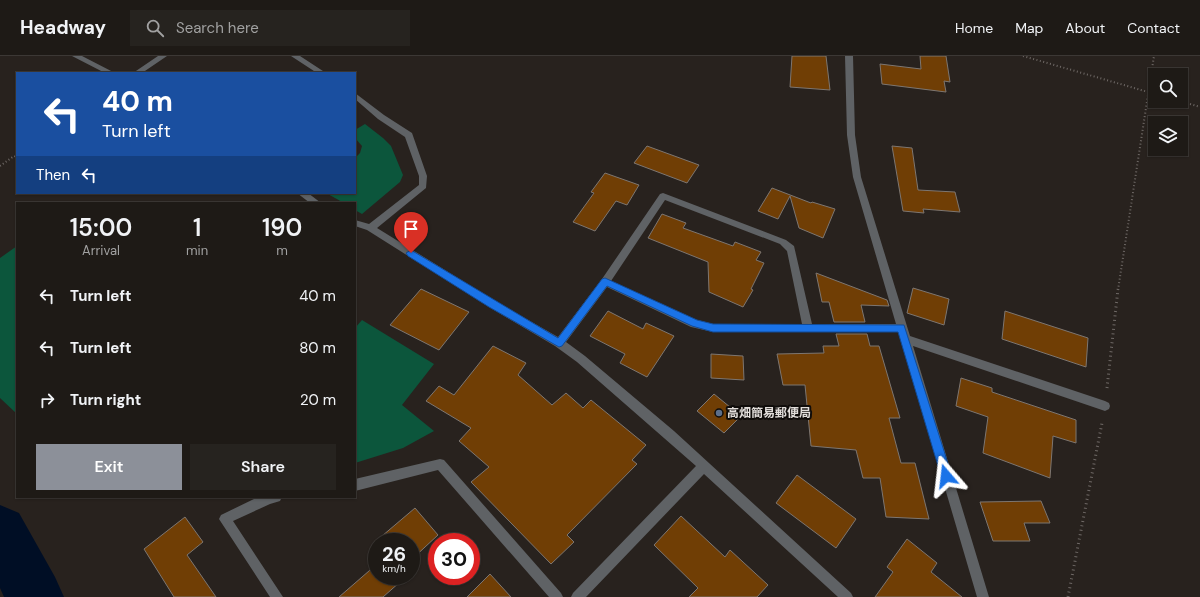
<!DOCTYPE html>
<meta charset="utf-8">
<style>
body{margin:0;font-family:"DM Sans","Noto Sans JP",sans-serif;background:#26231f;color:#f1f3f6;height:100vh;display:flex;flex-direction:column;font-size:15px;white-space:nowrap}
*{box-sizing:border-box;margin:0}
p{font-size:13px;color:#a1a1a1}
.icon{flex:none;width:22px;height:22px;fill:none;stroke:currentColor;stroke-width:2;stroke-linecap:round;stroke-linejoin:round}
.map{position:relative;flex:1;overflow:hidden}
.drawer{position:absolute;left:16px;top:146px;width:340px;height:296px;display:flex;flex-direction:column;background:#1e1a16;border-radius:0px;box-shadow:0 1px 3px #0004,0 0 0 1px #3c3835}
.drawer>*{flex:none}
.banner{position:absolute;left:16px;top:16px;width:340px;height:122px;border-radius:0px;box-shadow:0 1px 3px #0004,0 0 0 1px #3c3835;background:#1a4fa0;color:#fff;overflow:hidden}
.buttons{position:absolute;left:1148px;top:12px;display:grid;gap:8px}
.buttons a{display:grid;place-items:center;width:40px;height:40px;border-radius:0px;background:#1e1a16;box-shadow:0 1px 3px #0004,0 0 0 1px #3c3835;font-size:20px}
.speed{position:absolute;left:368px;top:477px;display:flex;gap:8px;font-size:20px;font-weight:700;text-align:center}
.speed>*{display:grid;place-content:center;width:52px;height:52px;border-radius:50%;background:#1e1a16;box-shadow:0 1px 3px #0004,0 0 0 1px #3c3835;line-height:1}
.speed small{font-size:10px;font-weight:400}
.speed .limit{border:6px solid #d22;background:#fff;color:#111}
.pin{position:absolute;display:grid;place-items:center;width:34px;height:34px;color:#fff;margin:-41px -17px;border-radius:50% 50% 50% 0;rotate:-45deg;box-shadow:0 0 4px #0007}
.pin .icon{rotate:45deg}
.me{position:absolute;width:44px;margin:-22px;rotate:343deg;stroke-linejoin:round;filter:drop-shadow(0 0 3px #0008)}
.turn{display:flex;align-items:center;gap:14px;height:84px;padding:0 20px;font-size:18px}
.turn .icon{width:52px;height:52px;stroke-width:2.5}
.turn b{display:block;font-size:28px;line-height:34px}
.then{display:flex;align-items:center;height:38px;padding:0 20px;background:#0003;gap:8px;font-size:15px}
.eta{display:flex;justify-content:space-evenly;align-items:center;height:68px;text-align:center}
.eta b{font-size:24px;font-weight:600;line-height:28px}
.action{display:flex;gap:8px;margin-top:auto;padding:8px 20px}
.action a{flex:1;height:46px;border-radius:0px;background:#8c9099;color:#fff;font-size:16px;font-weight:600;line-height:46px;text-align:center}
.action a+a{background:#26231f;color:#f1f3f6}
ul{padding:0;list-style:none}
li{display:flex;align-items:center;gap:12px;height:52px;padding:0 20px}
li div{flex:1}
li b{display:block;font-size:15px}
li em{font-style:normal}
header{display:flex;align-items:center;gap:24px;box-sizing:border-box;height:56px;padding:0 20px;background:#1e1a16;border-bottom:1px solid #3c3835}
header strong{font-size:19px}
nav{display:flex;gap:22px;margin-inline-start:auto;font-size:14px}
.search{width:280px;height:36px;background:#26231f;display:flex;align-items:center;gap:10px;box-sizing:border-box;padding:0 14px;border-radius:0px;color:#a1a1a1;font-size:15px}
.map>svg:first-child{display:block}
</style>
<header>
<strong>Headway</strong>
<div class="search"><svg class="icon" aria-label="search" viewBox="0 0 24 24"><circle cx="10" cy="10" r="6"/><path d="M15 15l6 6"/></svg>Search here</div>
<nav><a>Home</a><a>Map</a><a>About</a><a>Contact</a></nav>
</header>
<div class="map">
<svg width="1200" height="541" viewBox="0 0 1200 541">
<rect width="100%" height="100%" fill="#28221e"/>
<path fill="#0c563c" d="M365 68 383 82 391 90 403 119 400 126 362 158 355 154V147H344L326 137H355V102L360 97 362 90 355 82V74Z
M17 190V358L0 342V202Z
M362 264 434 308 402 349 434 375 403 392 355 407V272Z"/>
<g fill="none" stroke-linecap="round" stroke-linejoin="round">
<path fill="#000e25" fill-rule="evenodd" d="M0 449 19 457 55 521 64 541H4L0 532Z"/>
</g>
<path fill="#703e05" stroke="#7d7671" d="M792 0H826L830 34 790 31Z
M920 0H946L950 26 944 25 946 36 882 28 880 8 921 13Z
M647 90 699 109 687 127 634 107Z
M892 90 912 92 918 134 955 136 960 156 923 153 924 157 903 155Z
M605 117 639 129 627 149 616 145 595 175 573 166 594 137 591 136Z
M772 132 811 147 812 146 835 153 823 182 799 172 790 140 778 163 758 155Z
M662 158 686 167 683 172 733 190 735 186 761 196 756 204 764 207 751 233 753 234 743 251 709 236 708 206 648 182Z
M816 217 887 244 889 250 861 249 865 266H834L829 246H822Z
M913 232 949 243 944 269 907 257Z
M421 233 469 256 439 294 390 269Z
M608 255 643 273 646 267 674 280 647 321 620 307 625 298 590 280Z
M1005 255 1088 282 1086 311 1002 283Z
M836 278H867L870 290H879L900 362H889L901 407H915L929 463 886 461 880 422H863L856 394 811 390 805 329H783L777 298 824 297 823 290H839Z
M493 290 526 307 518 319 552 349 566 337 583 352 591 344 646 389 632 404 637 408 567 479 574 486 551 508 471 426 489 411 459 385 471 372 426 345 439 330 454 339Z
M711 298 743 300 744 324 711 322Z
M961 322 992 332V336L1076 364V387L1053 380 1050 422 983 397 988 361 956 350Z
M714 338 741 360 724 377 697 355Z
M797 419 856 463 836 492 776 447Z
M1041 445 1050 467H1024L1030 485H993L980 446Z
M415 452 438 479 411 504V486H386L382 480Z
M681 460 725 501 730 494 768 529 757 541H689L698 532 654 489Z
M185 461 203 486 187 499 216 541H174L144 493Z
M907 483 937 507 931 516 962 541H875L893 516 887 511Z
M377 508V520H395L400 526 383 541H339Z
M490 518 511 541H467Z"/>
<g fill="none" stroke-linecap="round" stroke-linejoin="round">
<path stroke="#6f6966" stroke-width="2" stroke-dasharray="1 2.5" stroke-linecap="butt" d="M1023 0 1155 38
M1180 45 1200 51
M0 110 14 100 17 101
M1118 234 1154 0"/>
<path stroke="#6f6966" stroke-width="3" stroke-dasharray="1 3.5" stroke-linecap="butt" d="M1107 332 1118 233
M1068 541 1102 367"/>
<path fill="#5f6265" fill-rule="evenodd" d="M72 0H82L115 17H105Z
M158 0H167L142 17H133Z
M291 0H300L326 17H317Z
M845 0H853L855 79 861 121 910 280 1105 345 1109 347 1110 350 1109 353 1105 355 913 290 989 541H977L899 276H713L691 271 607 231 566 286 585 300 674 375 851 537 853 541H838L704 418 586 541H571L573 537 696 410 577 306 555 290 489 251 367 174 355 170V164L369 168 419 129V120L405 81 378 63 355 43V37L384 59 412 77 427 120 426 132 377 172 495 245 558 281 602 223 660 138 663 137 786 184 794 190 812 268H896L853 121 847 79ZM665 144 780 188 787 195 802 268H713L697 264 611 225Z
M297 137H308L321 147H310Z
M440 403 444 404 561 537 563 541H549L438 414 355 435V423Z
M258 441H282L280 445 270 448 233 465 283 541H270L219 463 221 459Z"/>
</g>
<path fill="#1a73e8" stroke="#114b97" d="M411 194 558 282 602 223 605 222 697 264 713 268 904 269 952 420 950 423 946 425 943 423 941 420 898 276H713L692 270 607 230 562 290 559 291 489 251 408 200 406 197Z"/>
<circle fill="#5c6f8a" stroke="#0f0c0a" stroke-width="1.5" cx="719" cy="357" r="4"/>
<g text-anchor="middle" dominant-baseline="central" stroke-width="4" stroke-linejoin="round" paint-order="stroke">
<g font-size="12" font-weight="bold" fill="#e2dedb" stroke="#0f0c0a" text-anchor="start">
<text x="727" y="357">高畑簡易郵便局</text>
</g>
</g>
</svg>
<div class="buttons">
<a><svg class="icon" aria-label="search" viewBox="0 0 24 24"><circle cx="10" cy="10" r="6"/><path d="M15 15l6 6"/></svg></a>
<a><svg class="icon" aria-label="layers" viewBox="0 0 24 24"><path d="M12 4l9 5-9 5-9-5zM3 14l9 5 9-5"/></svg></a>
</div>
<div class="speed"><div>26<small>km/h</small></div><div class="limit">30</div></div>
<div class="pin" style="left:411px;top:197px;background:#d93025"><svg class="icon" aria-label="arrive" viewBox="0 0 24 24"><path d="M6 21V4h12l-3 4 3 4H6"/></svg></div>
<svg class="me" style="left:946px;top:420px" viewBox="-20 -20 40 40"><path d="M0-17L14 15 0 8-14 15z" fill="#1a73e8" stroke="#fff" stroke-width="4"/></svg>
<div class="banner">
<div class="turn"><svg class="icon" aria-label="left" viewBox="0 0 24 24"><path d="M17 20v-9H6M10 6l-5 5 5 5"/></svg><div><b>40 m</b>Turn left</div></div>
<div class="then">Then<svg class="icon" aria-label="left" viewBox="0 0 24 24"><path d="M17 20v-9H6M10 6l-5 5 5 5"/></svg></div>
</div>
<section class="drawer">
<div class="eta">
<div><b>15:00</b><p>Arrival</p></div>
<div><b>1</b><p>min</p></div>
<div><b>190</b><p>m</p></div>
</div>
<ul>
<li><svg class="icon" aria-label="left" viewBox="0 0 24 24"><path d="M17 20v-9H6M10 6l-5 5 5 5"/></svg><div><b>Turn left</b></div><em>40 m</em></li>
<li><svg class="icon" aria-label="left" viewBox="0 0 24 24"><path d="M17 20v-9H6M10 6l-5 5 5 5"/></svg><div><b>Turn left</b></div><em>80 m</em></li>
<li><svg class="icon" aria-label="right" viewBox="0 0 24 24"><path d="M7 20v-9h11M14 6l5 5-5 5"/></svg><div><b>Turn right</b></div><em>20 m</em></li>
</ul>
<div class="action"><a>Exit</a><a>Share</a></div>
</section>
</div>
